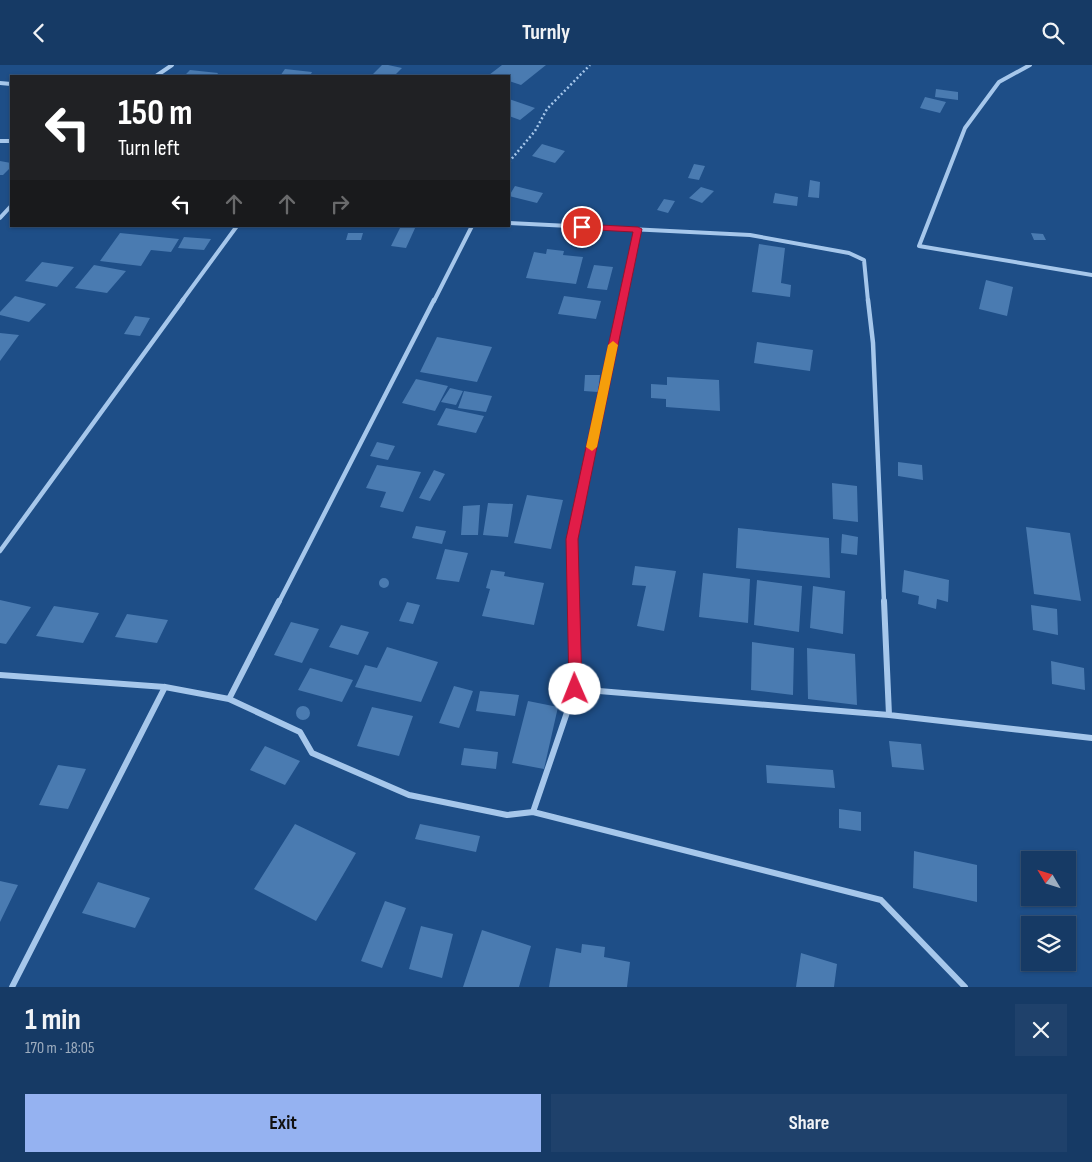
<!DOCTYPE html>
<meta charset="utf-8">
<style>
body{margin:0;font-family:"Sofia Sans Condensed",sans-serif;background:#1f416b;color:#f1f3f6;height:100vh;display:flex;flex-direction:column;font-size:19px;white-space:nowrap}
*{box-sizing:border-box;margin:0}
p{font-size:16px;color:#9eadbf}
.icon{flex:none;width:28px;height:28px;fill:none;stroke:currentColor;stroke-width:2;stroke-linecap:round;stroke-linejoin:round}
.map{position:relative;height:922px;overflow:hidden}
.panel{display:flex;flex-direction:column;background:#163a65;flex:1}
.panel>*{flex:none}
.hud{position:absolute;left:10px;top:10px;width:500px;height:152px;border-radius:0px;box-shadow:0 1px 4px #0004,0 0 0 1px #355479;background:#202124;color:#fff;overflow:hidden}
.needle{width:32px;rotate:308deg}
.buttons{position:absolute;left:1021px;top:786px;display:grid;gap:10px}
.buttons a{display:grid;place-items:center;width:55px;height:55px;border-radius:0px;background:#163a65;box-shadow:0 1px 4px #0004,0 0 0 1px #355479;font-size:25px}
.pin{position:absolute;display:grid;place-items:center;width:42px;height:42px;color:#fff;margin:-21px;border:2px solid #fff;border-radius:50%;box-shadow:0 1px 5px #0007}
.me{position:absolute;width:55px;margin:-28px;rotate:359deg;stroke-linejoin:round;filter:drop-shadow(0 0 4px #0008)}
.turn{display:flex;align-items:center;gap:18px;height:105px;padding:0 25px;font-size:22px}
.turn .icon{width:65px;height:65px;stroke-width:2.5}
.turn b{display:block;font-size:35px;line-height:42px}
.lanes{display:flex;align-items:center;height:48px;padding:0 25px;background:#0003;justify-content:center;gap:25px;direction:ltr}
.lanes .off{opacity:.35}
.round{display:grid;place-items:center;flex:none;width:52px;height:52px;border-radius:0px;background:#1f416b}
.headline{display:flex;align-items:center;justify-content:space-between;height:85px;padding:0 25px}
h1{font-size:30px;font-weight:700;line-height:38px}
.primary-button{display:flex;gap:10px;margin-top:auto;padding:10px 25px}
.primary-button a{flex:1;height:58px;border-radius:0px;background:#95b2f1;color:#111;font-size:20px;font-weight:700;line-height:58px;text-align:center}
.primary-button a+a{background:#1f416b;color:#f1f3f6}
header{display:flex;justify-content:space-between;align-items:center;height:65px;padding:0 25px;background:#163a65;font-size:22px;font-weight:700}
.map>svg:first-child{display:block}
</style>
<header><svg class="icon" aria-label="back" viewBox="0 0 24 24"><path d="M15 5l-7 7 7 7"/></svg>Turnly<svg class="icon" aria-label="search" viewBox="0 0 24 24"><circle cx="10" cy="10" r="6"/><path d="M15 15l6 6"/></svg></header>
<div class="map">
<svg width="1092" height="922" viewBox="0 0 1092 922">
<rect width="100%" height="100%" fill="#1e4e87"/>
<path fill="#4a7bb1" d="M382 0H388L402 3 394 11H371Z
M502 0H546L521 20 509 16V11L489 10Z
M285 4 312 7 310 11H280Z
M190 5 218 8 216 11H184Z
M936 24 958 27V35L935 32Z
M925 32 946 37 940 48 920 43Z
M509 34 535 43 520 55 509 51Z
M542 79 565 86 555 98 532 91Z
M0 96 11 98V102L3 110H0Z
M694 99 705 101 699 115 688 113Z
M810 115 820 117 819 133 808 132Z
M515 121 543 128 537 138 509 131Z
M701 122 714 126 702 138 689 133Z
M775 128 798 132 797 141 773 138Z
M664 134 675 136 668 148 657 145Z
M401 161H416L406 183 391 181Z
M120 168 179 174 171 187 151 185 141 201 100 196Z
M348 168H363L361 175H346Z
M1031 168 1043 169 1046 175H1034Z
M184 172 211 174 204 185 178 183Z
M759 179 785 183 781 218 791 220 790 232 752 227Z
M547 184 564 186 563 190 583 192 576 219 526 213 534 187 546 189Z
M42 197 74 202 57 222 25 216Z
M94 200 126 206 107 228 75 223Z
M594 200 613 202 607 225 587 223Z
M986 215 1013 222 1007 251 979 244Z
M15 231 46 239 29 257 0 250V247Z
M564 231 601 236 596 254 558 249Z
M135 251 150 253 140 271 124 269Z
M0 268 19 270 0 296Z
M437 272 492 282 477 317 420 307Z
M757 277 813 285 810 306 754 298Z
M585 310H600L598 327 584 326Z
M667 312 719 315 720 346 666 342V334L651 333V319L667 320Z
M416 314 448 321 435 346 402 338Z
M450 323 463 326 456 340 441 337Z
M464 326 492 331 486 347 458 343Z
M446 343 484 351 476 368 437 360Z
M377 377 395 381 388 395 370 391Z
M898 397 922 400 923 415 898 411Z
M377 400 421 407 403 447 380 442 386 427 366 423Z
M434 405 445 409 430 436 419 433Z
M832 418 857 421 858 457 833 454Z
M527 430 563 435 551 484 514 478Z
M488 438 513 439 508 472 483 470Z
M480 440 478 470H461L463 441Z
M416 461 446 466 442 479 412 473Z
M1026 462 1070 468 1081 536 1034 529Z
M738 463 829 473 830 513 736 503Z
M842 469 858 472 857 490 841 488Z
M445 484 468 488 459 517 436 514Z
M635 501 676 506 664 566 637 561 646 521 632 520Z
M491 505 505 507 504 511 544 518 534 560 482 551 490 524 486 523Z
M904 505 949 515 948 537 937 534 936 544 918 539 919 531 902 527Z
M703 508 750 514 748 558 699 552Z
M379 518a5 5 0 1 1 10 0a5 5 0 1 1-10 0Z
M757 515 802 521 799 567 754 560Z
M813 521 845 526 843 569 810 563Z
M0 535 31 542 6 579 0 578Z
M407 537 420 540 413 559 399 556Z
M1031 540 1057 544 1058 570 1033 565Z
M54 541 99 548 83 578 36 571Z
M127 549 168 555 157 578 115 572Z
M291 557 319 564 302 598 274 590Z
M341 560 369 567 358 590 329 582Z
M752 577 794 583 793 630 751 625Z
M387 582 438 597 421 637 355 622 365 600 377 603Z
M807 583 855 589 857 640 808 634Z
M1051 596 1084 603 1085 625 1052 619Z
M310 603 353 615 342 637 298 625Z
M454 621 473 626 459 663 439 658Z
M480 626 519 630 515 651 476 646Z
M528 636 558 642 544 704 512 698Z
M296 648a7 7 0 1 1 14 0a7 7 0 1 1-14 0Z
M372 642 413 651 399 691 357 681Z
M889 676 921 679 924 705 892 702Z
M265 681 300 696 285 720 250 705Z
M464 683 498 687 496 704 461 700Z
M58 700 86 704 68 744 39 740Z
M766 700 833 705 835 723 767 718Z
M839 744 861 747V766L839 763Z
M295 759 356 788 316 856 254 824Z
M420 759 480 771 476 787 415 774Z
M914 786 977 800V837L913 823Z
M0 816 18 820 0 857Z
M98 817 150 833 135 863 82 848Z
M385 836 406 843 382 903 361 896Z
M421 861 453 869 442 913 409 904Z
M482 865 531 881 519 922H463Z
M582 879 605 882 604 892 630 897 627 922H549L556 883 581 888Z
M801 888 837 899 834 922H796Z"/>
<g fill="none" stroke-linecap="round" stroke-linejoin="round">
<path stroke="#a6c7eb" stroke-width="2.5" stroke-dasharray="2 2.5" stroke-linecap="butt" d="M509 97 535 66 547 44 590 0"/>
<path stroke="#a6c7eb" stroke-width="4" d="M1030 0 999 17 965 63 919 181 1092 210
M156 11 172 0
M0 18 11 19
M0 76H11
M0 153 11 141
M509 158 750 170 849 188 864 195 868 236
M182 236 237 161
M434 236 472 161
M622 236 637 164"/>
<path stroke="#a6c7eb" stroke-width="4.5" d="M868 235 873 278 884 537
M0 486 183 235
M279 537 434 235
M573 537 572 474 622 235"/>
<path stroke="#a6c7eb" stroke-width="6" d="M884 536 889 650
M0 610 165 622 229 634 300 667 312 688 409 730 507 750 533 747 575 624 573 536
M575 624 889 650 1092 673
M229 634 279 536
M533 747 881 835 965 922
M12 922 165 622"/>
</g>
<path fill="#e11d48" stroke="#92132f" d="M582 159 638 162 642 164 578 474 582 624 580 628 575 630 571 628 569 624 566 474 633 167 579 164V160Z"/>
<path fill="#f59e0b" d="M613 276 618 280 597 382 592 386 586 382 608 280Z"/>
</svg>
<div class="buttons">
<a><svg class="needle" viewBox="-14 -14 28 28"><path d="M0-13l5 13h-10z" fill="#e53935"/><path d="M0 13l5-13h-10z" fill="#9eadbf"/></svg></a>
<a><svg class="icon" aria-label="layers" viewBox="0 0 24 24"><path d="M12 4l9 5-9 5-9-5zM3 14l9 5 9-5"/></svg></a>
</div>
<div class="pin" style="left:582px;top:162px;background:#d93025"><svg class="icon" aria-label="arrive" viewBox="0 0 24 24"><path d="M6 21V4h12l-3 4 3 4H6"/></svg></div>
<svg class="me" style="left:575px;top:624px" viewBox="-20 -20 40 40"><circle r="19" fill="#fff"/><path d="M0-13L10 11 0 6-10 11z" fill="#e11d48"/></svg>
<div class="hud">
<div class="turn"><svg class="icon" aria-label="left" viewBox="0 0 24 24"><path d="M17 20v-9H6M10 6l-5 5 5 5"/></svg><div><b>150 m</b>Turn left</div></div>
<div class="lanes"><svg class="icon" aria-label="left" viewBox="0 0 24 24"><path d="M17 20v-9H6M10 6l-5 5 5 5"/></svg><svg class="icon off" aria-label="ahead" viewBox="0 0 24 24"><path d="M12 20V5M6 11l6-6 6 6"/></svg><svg class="icon off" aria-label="ahead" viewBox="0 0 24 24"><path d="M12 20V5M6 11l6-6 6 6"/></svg><svg class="icon off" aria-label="right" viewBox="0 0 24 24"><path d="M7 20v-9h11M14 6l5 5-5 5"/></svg></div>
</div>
</div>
<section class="panel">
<div class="headline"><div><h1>1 min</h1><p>170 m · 18:05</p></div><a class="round"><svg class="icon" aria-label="close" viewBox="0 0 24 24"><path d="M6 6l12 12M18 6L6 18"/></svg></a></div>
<div class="primary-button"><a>Exit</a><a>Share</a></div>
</section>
